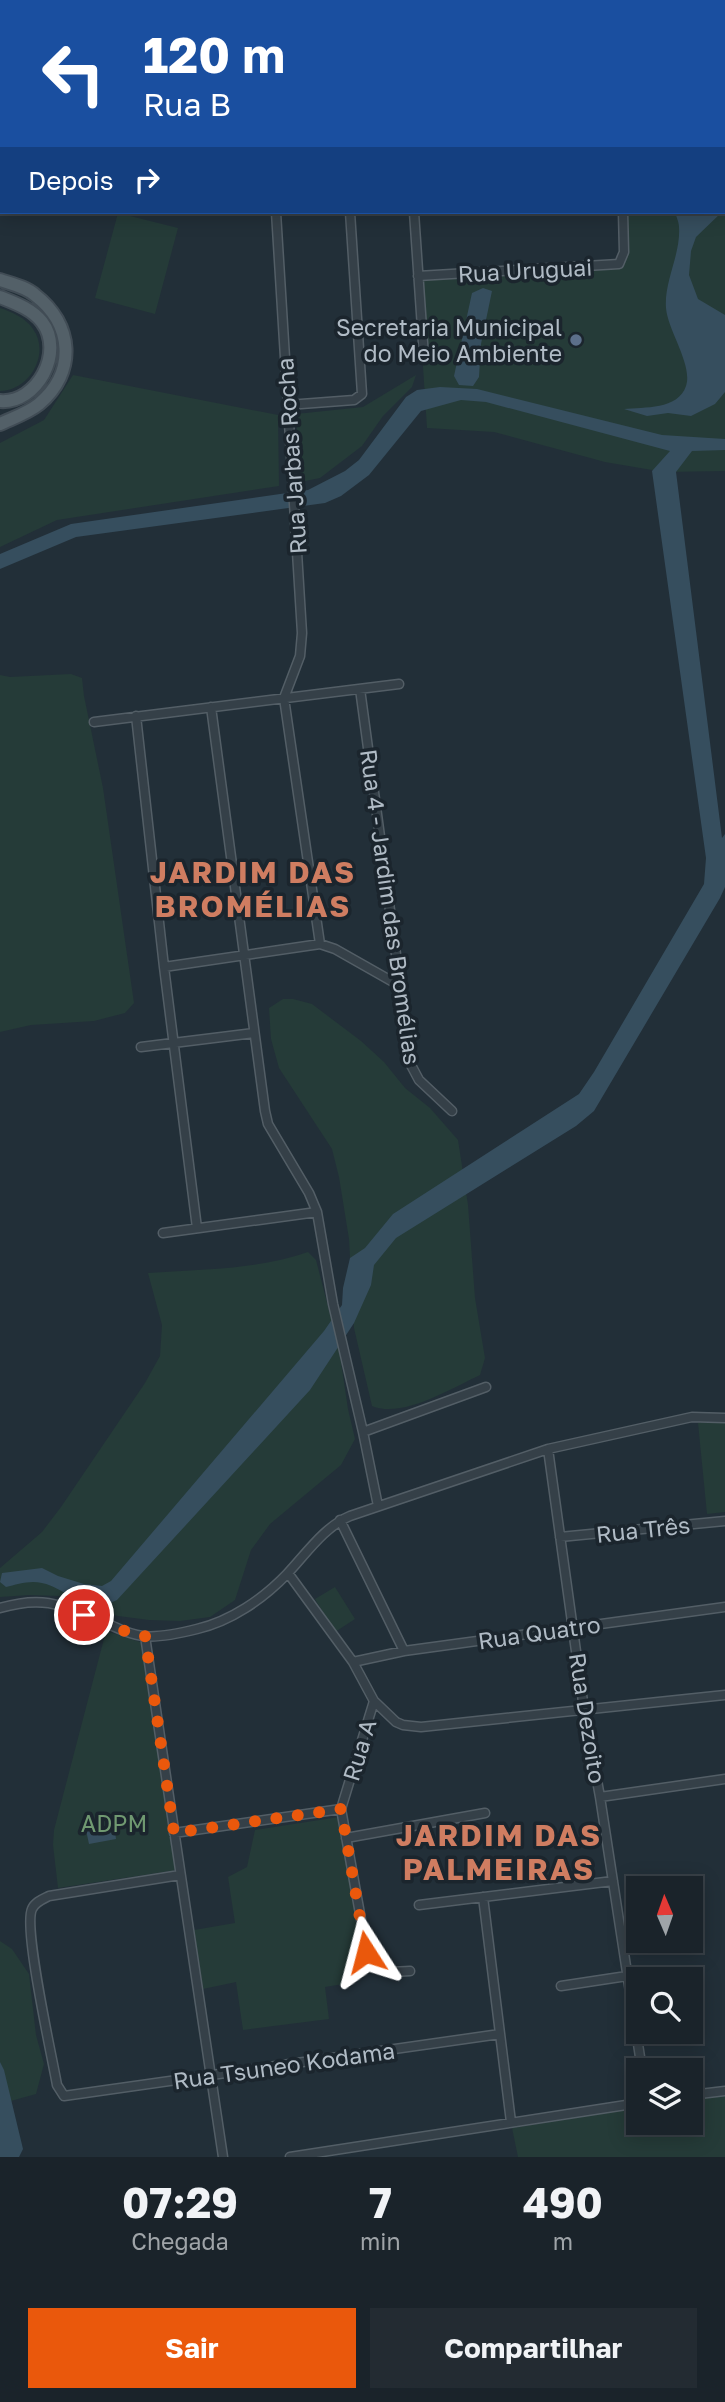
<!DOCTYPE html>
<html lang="pt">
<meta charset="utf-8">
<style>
body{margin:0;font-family:"Golos Text",sans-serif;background:#232b32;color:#f1f3f6;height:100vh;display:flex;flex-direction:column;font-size:26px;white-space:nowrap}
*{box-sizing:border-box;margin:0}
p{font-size:23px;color:#9fa4a8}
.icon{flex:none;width:38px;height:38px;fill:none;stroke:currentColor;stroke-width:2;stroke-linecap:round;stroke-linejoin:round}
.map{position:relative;height:2157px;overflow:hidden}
.panel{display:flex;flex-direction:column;background:#1a232a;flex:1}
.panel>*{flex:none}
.top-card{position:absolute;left:0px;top:0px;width:726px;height:214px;box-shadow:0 4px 18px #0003,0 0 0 2px #384047;background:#1a4fa0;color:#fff;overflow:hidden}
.needle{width:46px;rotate:358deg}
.buttons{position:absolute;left:626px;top:1876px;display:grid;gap:14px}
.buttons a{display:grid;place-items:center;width:77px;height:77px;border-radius:0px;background:#1a232a;box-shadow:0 4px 18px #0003,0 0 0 2px #384047;font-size:35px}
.pin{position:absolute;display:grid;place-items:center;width:60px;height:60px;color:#fff;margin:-30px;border:4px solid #fff;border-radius:50%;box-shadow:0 2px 7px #0007}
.me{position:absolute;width:77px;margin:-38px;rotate:351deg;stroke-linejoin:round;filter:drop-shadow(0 0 5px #0008)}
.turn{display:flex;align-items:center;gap:24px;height:147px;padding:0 28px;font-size:32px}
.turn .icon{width:91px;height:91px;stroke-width:2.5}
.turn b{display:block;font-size:49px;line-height:60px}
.then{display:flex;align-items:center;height:66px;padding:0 28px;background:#0003;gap:14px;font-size:26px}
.eta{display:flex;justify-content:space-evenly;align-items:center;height:119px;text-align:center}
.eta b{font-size:42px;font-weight:700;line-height:49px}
.cta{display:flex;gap:14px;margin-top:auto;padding:14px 28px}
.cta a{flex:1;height:80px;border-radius:0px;background:#ea580c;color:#fff;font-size:28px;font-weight:700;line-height:80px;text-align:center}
.cta a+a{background:#232b32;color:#f1f3f6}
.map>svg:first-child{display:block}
</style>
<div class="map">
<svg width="725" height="2157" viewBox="0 0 725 2157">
<rect width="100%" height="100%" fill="#222f38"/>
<path fill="#253b38" d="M725 129V471L664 472 605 462 494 432 427 428 417 275 614 263 622 256 619 212H724Z
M118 213 178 228 155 314 95 298Z
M0 308C12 312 26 318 33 329 51 354 29 391 0 391Z
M73 375 278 415 279 486 57 520 0 547V443L44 420Z
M416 375 412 387 383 416 362 446 320 478 300 482 296 414 363 407Z
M71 674 82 678 84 696 103 788 134 1003 125 1013 94 1021 31 1025 0 1032V675L10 677Z
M283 999H293L312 1004 361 1041 384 1062 405 1088 430 1108 458 1140 468 1205 475 1298 485 1358 480 1375C452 1388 402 1419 372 1406L354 1328 349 1239 339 1177 332 1149 279 1068 271 1039 269 1008Z
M308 1252 316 1260 324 1291 339 1349 348 1409 355 1439 341 1465 270 1524 251 1550 235 1600 210 1617 180 1621 149 1620 118 1616 88 1608 60 1596 29 1595 0 1597V1568L42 1532 61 1507 145 1383 160 1356 162 1325 148 1273C202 1269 256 1270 308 1252Z
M710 1422 725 1423V1512L707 1514 698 1423Z
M335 1587 355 1619 335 1632 315 1599Z
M106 1631 143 1643 177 1870 58 1888 53 1845 54 1830Z
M339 1817 365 1962 349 1983 325 1987 329 2019 243 2030 236 1982 203 1989 194 1930 235 1923 228 1877 247 1867 255 1830Z
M0 1941 12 1949 29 1974 36 2035 44 2064 36 2094 0 2104Z
M725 2095V2157H518L512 2128 639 2108V2123H691V2100Z"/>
<path fill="#364e5e" d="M675 212H722L696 237 691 251 689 275 698 299 725 315V392L715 404 691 416 668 413 647 416 624 409C644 407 678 410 686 386 693 365 668 331 666 308 664 281 681 254 679 227 679 222 676 216 675 212Z
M483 288 492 291 481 344 479 377 473 386 459 385 454 376 472 293Z
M440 387 477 389 662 435 725 439V450L692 451 676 472 722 838 725 834V887L720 898 594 1111 576 1126 396 1238 374 1265 371 1285 354 1323 310 1390 117 1600C81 1617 64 1582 33 1582 24 1582 14 1585 6 1587L0 1582 2 1573 42 1568 58 1576 84 1584 102 1586 111 1581 324 1331 342 1305 343 1288 350 1258 365 1248 393 1214 579 1094 594 1072 704 884 706 858 652 471 670 451 486 402 461 400 421 411 369 475 341 496 325 503 76 537 0 569V554L71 524 308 490 345 471 359 460 406 397 417 390Z
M114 1825 116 1839 89 1844 86 1830Z
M0 2062 4 2070 23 2149 19 2157H0Z"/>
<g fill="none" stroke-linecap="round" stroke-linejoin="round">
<g stroke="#535e66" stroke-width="11">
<path id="street" d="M264 0V2
M335 0V2
M401 0V2
M608 0V2
M724 25H725
M724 129H725
M276 212 302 633 300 656 284 698 320 944
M414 212 424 357
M418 276 619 264 624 252 623 212
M288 405 354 400 362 394 350 212
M360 689 411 1065 419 1080 452 1111
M211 707 265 1111 268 1124 309 1193 317 1212 333 1304 363 1432 378 1506
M136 716 164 967 197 1228
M94 722 399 684
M164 967 320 944 335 949 402 987
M141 1047 254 1033
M163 1233 317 1212
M363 1432 486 1387
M548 1449 584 1709 600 1797 642 2070
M340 1520 404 1651
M560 1537 725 1521
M288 1573 353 1662 374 1701 396 1722 403 1725 421 1727 725 1695
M0 1608C47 1594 65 1607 108 1624 119 1629 131 1635 143 1636 160 1638 181 1633 197 1629 231 1621 263 1599 287 1574 306 1554 324 1527 350 1516L548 1449 692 1417 725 1418
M145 1636 223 2157
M353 1662 404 1651 725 1607
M374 1701 341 1809 368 1958C376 1975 394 1972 410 1971
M600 1797 725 1779
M174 1833 341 1809
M346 1838 485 1813
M180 1875 49 1896C43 1899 35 1902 32 1909 23 1928 52 2056 57 2085L64 2096 500 2034
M483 1897 511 2122
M419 1905 613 1881
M561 1986 627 1976
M691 2095 725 2091
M290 2157 639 2103"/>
</g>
<g stroke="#414c55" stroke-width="16">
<path id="primary" d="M0 94 2 88
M0 280C12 284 26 287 35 295 73 324 77 372 39 404 28 413 13 418 0 424
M0 297C15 303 32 309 42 322 65 352 37 404 0 401"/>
</g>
<g stroke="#404b53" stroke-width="18">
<path id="highway" d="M9 2V0
M20 2 21 0
M0 33 2 27"/>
</g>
<use href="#street" stroke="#354048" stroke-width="8"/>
<use href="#primary" stroke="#536068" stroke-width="12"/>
<use href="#highway" stroke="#6e5e52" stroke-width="14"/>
</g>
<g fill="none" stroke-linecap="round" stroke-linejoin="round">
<path stroke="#ea580c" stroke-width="12" stroke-dasharray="0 21.6" d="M84 1615 121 1630 145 1636 174 1833 341 1809 366 1952"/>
</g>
<circle fill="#5c6f8a" stroke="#1b252d" stroke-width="2.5" cx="576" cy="340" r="7"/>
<g text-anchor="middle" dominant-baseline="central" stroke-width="7" stroke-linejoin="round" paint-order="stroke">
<g font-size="23" fill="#b0bbc5" stroke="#1b252d">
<text transform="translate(525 270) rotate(-3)">Rua Uruguai</text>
<text transform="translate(291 456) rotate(-94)">Rua Jarbas Rocha</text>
<text transform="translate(391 907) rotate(82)">Rua 4 - Jardim das Bromélias</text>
<text transform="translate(643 1529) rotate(-6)">Rua Três</text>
<text transform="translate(539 1632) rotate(-8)">Rua Quatro</text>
<text transform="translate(588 1718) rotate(81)">Rua Dezoito</text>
<text transform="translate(359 1750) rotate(-73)">Rua A</text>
<text transform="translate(284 2065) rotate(-8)">Rua Tsuneo Kodama</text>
</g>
<g font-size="23" fill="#b0bbc5" stroke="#1b252d" text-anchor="end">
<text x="562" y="327">Secretaria Municipal<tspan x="562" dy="26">do Meio Ambiente</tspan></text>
</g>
<g font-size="23" fill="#709971" stroke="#1b252d">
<text x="114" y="1823">ADPM</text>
</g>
<g font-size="30" font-weight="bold" letter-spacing="2" fill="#cf7d61" stroke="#1b252d">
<text x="253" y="872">JARDIM DAS<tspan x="253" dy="34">BROMÉLIAS</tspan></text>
<text x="499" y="1835">JARDIM DAS<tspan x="499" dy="34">PALMEIRAS</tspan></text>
</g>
</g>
</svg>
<div class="buttons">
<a><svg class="needle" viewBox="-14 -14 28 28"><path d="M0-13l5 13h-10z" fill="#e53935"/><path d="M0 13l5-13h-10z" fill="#9fa4a8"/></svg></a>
<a><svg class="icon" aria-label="search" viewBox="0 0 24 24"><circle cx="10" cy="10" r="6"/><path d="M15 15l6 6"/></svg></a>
<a><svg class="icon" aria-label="layers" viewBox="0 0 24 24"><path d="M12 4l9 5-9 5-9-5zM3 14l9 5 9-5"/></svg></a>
</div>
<div class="pin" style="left:84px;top:1615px;background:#d93025"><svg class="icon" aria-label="arrive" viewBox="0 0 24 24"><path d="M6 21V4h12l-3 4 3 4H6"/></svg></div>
<svg class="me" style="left:366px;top:1952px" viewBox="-20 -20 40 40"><path d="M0-17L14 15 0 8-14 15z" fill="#ea580c" stroke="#fff" stroke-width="4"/></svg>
<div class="top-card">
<div class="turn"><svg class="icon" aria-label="left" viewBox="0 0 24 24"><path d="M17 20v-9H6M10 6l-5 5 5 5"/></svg><div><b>120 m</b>Rua B</div></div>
<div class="then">Depois<svg class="icon" aria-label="right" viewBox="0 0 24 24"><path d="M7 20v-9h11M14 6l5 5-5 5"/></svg></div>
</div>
</div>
<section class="panel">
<div class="eta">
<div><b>07:29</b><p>Chegada</p></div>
<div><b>7</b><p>min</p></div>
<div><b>490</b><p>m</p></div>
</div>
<div class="cta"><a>Sair</a><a>Compartilhar</a></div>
</section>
